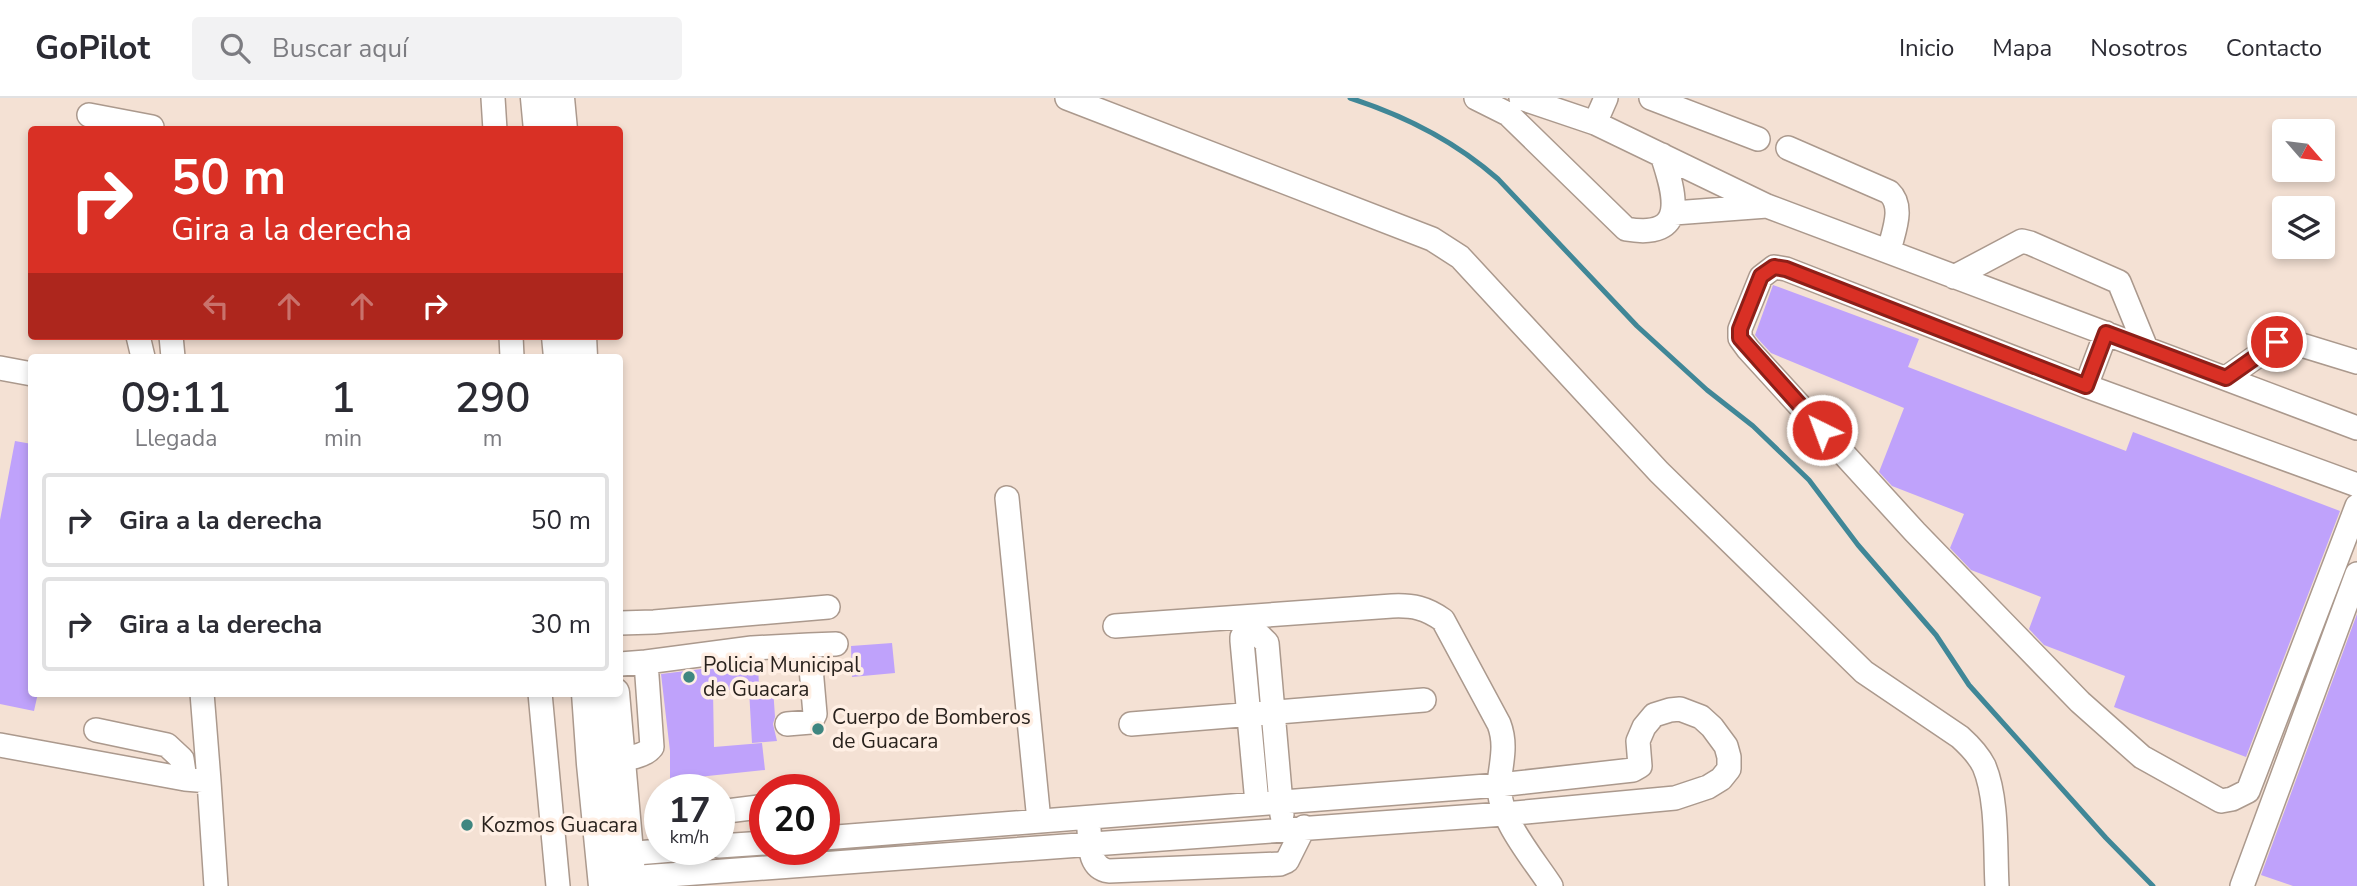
<!DOCTYPE html>
<html lang="es">
<meta charset="utf-8">
<style>
body{margin:0;font-family:"Nunito Sans",sans-serif;background:#f2f2f3;color:#2b2b33;height:100vh;display:flex;flex-direction:column;font-size:26px;white-space:nowrap}
*{box-sizing:border-box;margin:0}
p{font-size:23px;color:#7c7c81}
.icon{flex:none;width:38px;height:38px;fill:none;stroke:currentColor;stroke-width:2;stroke-linecap:round;stroke-linejoin:round}
.map{position:relative;flex:1;overflow:hidden}
.sheet{position:absolute;left:28px;top:256px;width:595px;height:343px;display:flex;flex-direction:column;background:#fff;border-radius:7px;box-shadow:0 4px 10px #0003}
.sheet>*{flex:none}
.banner{position:absolute;left:28px;top:28px;width:595px;height:214px;border-radius:7px;box-shadow:0 4px 10px #0003;background:#d93025;color:#fff;overflow:hidden}
.needle{width:46px;rotate:118deg}
.buttons{position:absolute;left:2272px;top:21px;display:grid;gap:14px}
.buttons a{display:grid;place-items:center;width:63px;height:63px;border-radius:7px;background:#fff;box-shadow:0 4px 10px #0003;font-size:35px}
.speed{position:absolute;left:644px;top:676px;display:flex;gap:14px;font-size:35px;font-weight:700;text-align:center}
.speed>*{display:grid;place-content:center;width:91px;height:91px;border-radius:50%;background:#fff;box-shadow:0 4px 10px #0003;line-height:1}
.speed small{font-size:18px;font-weight:400}
.speed .limit{border:10px solid #d22;background:#fff;color:#111}
.pin{position:absolute;display:grid;place-items:center;width:60px;height:60px;color:#fff;margin:-30px;border:4px solid #fff;border-radius:50%;box-shadow:0 2px 7px #0007}
.me{position:absolute;width:77px;margin:-38px;rotate:318deg;stroke-linejoin:round;filter:drop-shadow(0 0 5px #0008)}
.turn{display:flex;align-items:center;gap:24px;height:147px;padding:0 28px;font-size:32px}
.turn .icon{width:91px;height:91px;stroke-width:2.5}
.turn b{display:block;font-size:49px;line-height:60px}
.lanes{display:flex;align-items:center;height:66px;padding:0 28px;background:#0003;justify-content:center;gap:35px;direction:ltr}
.lanes .off{opacity:.35}
.eta{display:flex;justify-content:space-evenly;align-items:center;height:119px;text-align:center}
.eta b{font-size:42px;font-weight:600;line-height:49px}
ul{padding:0;list-style:none}
li{display:flex;align-items:center;gap:21px;height:94px;margin:0 14px 10px;padding:0 14px;border:4px solid #e1e1e2;border-radius:7px}
li div{flex:1}
li b{display:block;font-size:26px}
li em{font-style:normal}
header{display:flex;align-items:center;gap:42px;box-sizing:border-box;height:98px;padding:0 35px;background:#fff;border-bottom:2px solid #e1e1e2}
header strong{font-size:33px}
nav{display:flex;gap:38px;margin-inline-start:auto;font-size:24px}
.search{width:490px;height:63px;background:#f2f2f3;display:flex;align-items:center;gap:18px;box-sizing:border-box;padding:0 24px;border-radius:7px;color:#7c7c81;font-size:26px}
.map>svg:first-child{display:block}
</style>
<header>
<strong>GoPilot</strong>
<div class="search"><svg class="icon" aria-label="search" viewBox="0 0 24 24"><circle cx="10" cy="10" r="6"/><path d="M15 15l6 6"/></svg>Buscar aquí</div>
<nav><a>Inicio</a><a>Mapa</a><a>Nosotros</a><a>Contacto</a></nav>
</header>
<div class="map">
<svg width="2357" height="788" viewBox="0 0 2357 788">
<rect width="100%" height="100%" fill="#f4e1d4"/>
<g fill="none" stroke-linecap="round" stroke-linejoin="round">
<path stroke="#408797" stroke-width="5" d="M1350 0C1403 17 1456 44 1498 81L1637 228 1707 292 1753 328 1809 382 1858 447 1936 537 1969 587 2106 740 2153 788"/>
</g>
<path fill="#bfa2fb" d="M1773 187 1919 241 1908 269 2126 353 2133 334 2340 413 2246 659 2114 609 2125 578 2044 547 2029 531 2041 499 1971 472 1950 450 1964 416 1892 388 1879 374 1904 310 1771 255 1759 242 1755 237Z
M15 343 32 346V595H38L34 613 0 606V422Z
M2357 516V788H2293L2261 777Z
M892 545 895 575 852 579 851 548Z
M758 564 759 590 713 593 714 649 762 645 765 672 670 682V653L661 576Z
M773 589 775 619 773 626 777 643 752 645 749 591Z"/>
<g fill="none" stroke-linecap="round" stroke-linejoin="round">
<g stroke="#ab998d" stroke-width="26">
<path id="minor" d="M493 0 495 32
M1067 0 1432 141 1460 159 1659 374 1864 574 1960 639C1970 648 1978 656 1984 668 1998 701 1995 752 1997 788
M1476 0 1508 16 1626 131C1689 142 1675 96 1662 57
M1521 0 1595 25 1767 108 2357 330
M1651 0 1758 41
M89 17 152 29
M1595 25 1606 0
M1788 50 1889 94C1905 109 1893 134 1889 153
M1674 115 1767 108
M1954 179 2022 143 2030 145 2119 184 2146 250
M2106 235 2086 288 2357 387
M138 238 143 259
M171 238 173 259
M511 238 512 259
M0 270 32 276
M2226 280 2277 244 2285 242 2357 264
M2086 288 1786 171 1774 169 1761 179 1740 231V240L1748 251 1915 434 2080 604 2142 659 2221 703 2232 701 2248 693 2357 408
M1007 400 1039 723
M620 525 654 524 828 509
M1115 528 1392 508C1413 507 1426 510 1443 522L1499 626C1507 647 1501 665 1499 686 1498 721 1533 760 1551 788
M809 547 836 546
M646 564 752 550 809 547 815 616 811 624 787 626
M540 595 558 788
M1131 626 1424 602
M96 632 167 647 182 661 185 681
M0 647 185 681 209 683 202 595
M605 663C619 661 643 661 652 649L646 564 620 566
M209 683 216 788
M1257 705 1242 543V539L1247 536 1260 538 1267 545 1282 717
M719 714 759 709
M1089 731C1090 748 1089 770 1109 773L1280 766 1287 763 1304 729
M719 748 765 745
M612 757 685 751
M614 781 1504 716 1675 700 1708 689 1721 681 1729 671V659L1726 648 1712 629 1701 619 1680 611 1670 612 1654 617 1644 629 1638 643 1640 668 1633 672 1499 687 824 740
M2242 788 2357 476"/>
</g>
<g stroke="#ab998d" stroke-width="33">
<path id="major" d="M536 0 539 32
M559 0 562 32
M557 238 559 259
M581 238 582 259
M587 595 592 666 604 788
M614 595 631 788"/>
</g>
<use href="#minor" stroke="#fff" stroke-width="23"/>
<use href="#major" stroke="#fff" stroke-width="30"/>
</g>
<g fill="none" stroke-linecap="round" stroke-linejoin="round">
<g stroke="#8d1f18" stroke-width="18">
<path id="route" d="M1822 332 1740 240V231L1761 178 1774 169 1786 171 2086 288 2106 235 2226 280 2277 244"/>
</g>
<use href="#route" stroke="#d93025" stroke-width="12"/>
</g>
<g fill="#3f8680" stroke="#ffefe4" stroke-width="2.5">
<circle cx="689" cy="579" r="7"/>
<circle cx="818" cy="631" r="7"/>
<circle cx="467" cy="727" r="7"/>
</g>
<g text-anchor="middle" dominant-baseline="central" stroke-width="7" stroke-linejoin="round" paint-order="stroke">
<g font-size="21" fill="#2a231e" stroke="#ffefe4" text-anchor="start">
<text x="703" y="567">Policia Municipal<tspan x="703" dy="24">de Guacara</tspan></text>
<text x="832" y="619">Cuerpo de Bomberos<tspan x="832" dy="24">de Guacara</tspan></text>
<text x="481" y="727">Kozmos Guacara</text>
</g>
</g>
</svg>
<div class="buttons">
<a><svg class="needle" viewBox="-14 -14 28 28"><path d="M0-13l5 13h-10z" fill="#e53935"/><path d="M0 13l5-13h-10z" fill="#7c7c81"/></svg></a>
<a><svg class="icon" aria-label="layers" viewBox="0 0 24 24"><path d="M12 4l9 5-9 5-9-5zM3 14l9 5 9-5"/></svg></a>
</div>
<div class="speed"><div>17<small>km/h</small></div><div class="limit">20</div></div>
<div class="pin" style="left:2277px;top:244px;background:#d93025"><svg class="icon" aria-label="arrive" viewBox="0 0 24 24"><path d="M6 21V4h12l-3 4 3 4H6"/></svg></div>
<svg class="me" style="left:1822px;top:332px" viewBox="-20 -20 40 40"><circle r="17" fill="#d93025" stroke="#fff" stroke-width="3"/><path d="M0-11L8 9 0 5-8 9z" fill="#fff"/></svg>
<div class="banner">
<div class="turn"><svg class="icon" aria-label="right" viewBox="0 0 24 24"><path d="M7 20v-9h11M14 6l5 5-5 5"/></svg><div><b>50 m</b>Gira a la derecha</div></div>
<div class="lanes"><svg class="icon off" aria-label="left" viewBox="0 0 24 24"><path d="M17 20v-9H6M10 6l-5 5 5 5"/></svg><svg class="icon off" aria-label="ahead" viewBox="0 0 24 24"><path d="M12 20V5M6 11l6-6 6 6"/></svg><svg class="icon off" aria-label="ahead" viewBox="0 0 24 24"><path d="M12 20V5M6 11l6-6 6 6"/></svg><svg class="icon" aria-label="right" viewBox="0 0 24 24"><path d="M7 20v-9h11M14 6l5 5-5 5"/></svg></div>
</div>
<section class="sheet">
<div class="eta">
<div><b>09:11</b><p>Llegada</p></div>
<div><b>1</b><p>min</p></div>
<div><b>290</b><p>m</p></div>
</div>
<ul>
<li><svg class="icon" aria-label="right" viewBox="0 0 24 24"><path d="M7 20v-9h11M14 6l5 5-5 5"/></svg><div><b>Gira a la derecha</b></div><em>50 m</em></li>
<li><svg class="icon" aria-label="right" viewBox="0 0 24 24"><path d="M7 20v-9h11M14 6l5 5-5 5"/></svg><div><b>Gira a la derecha</b></div><em>30 m</em></li>
</ul>
</section>
</div>
